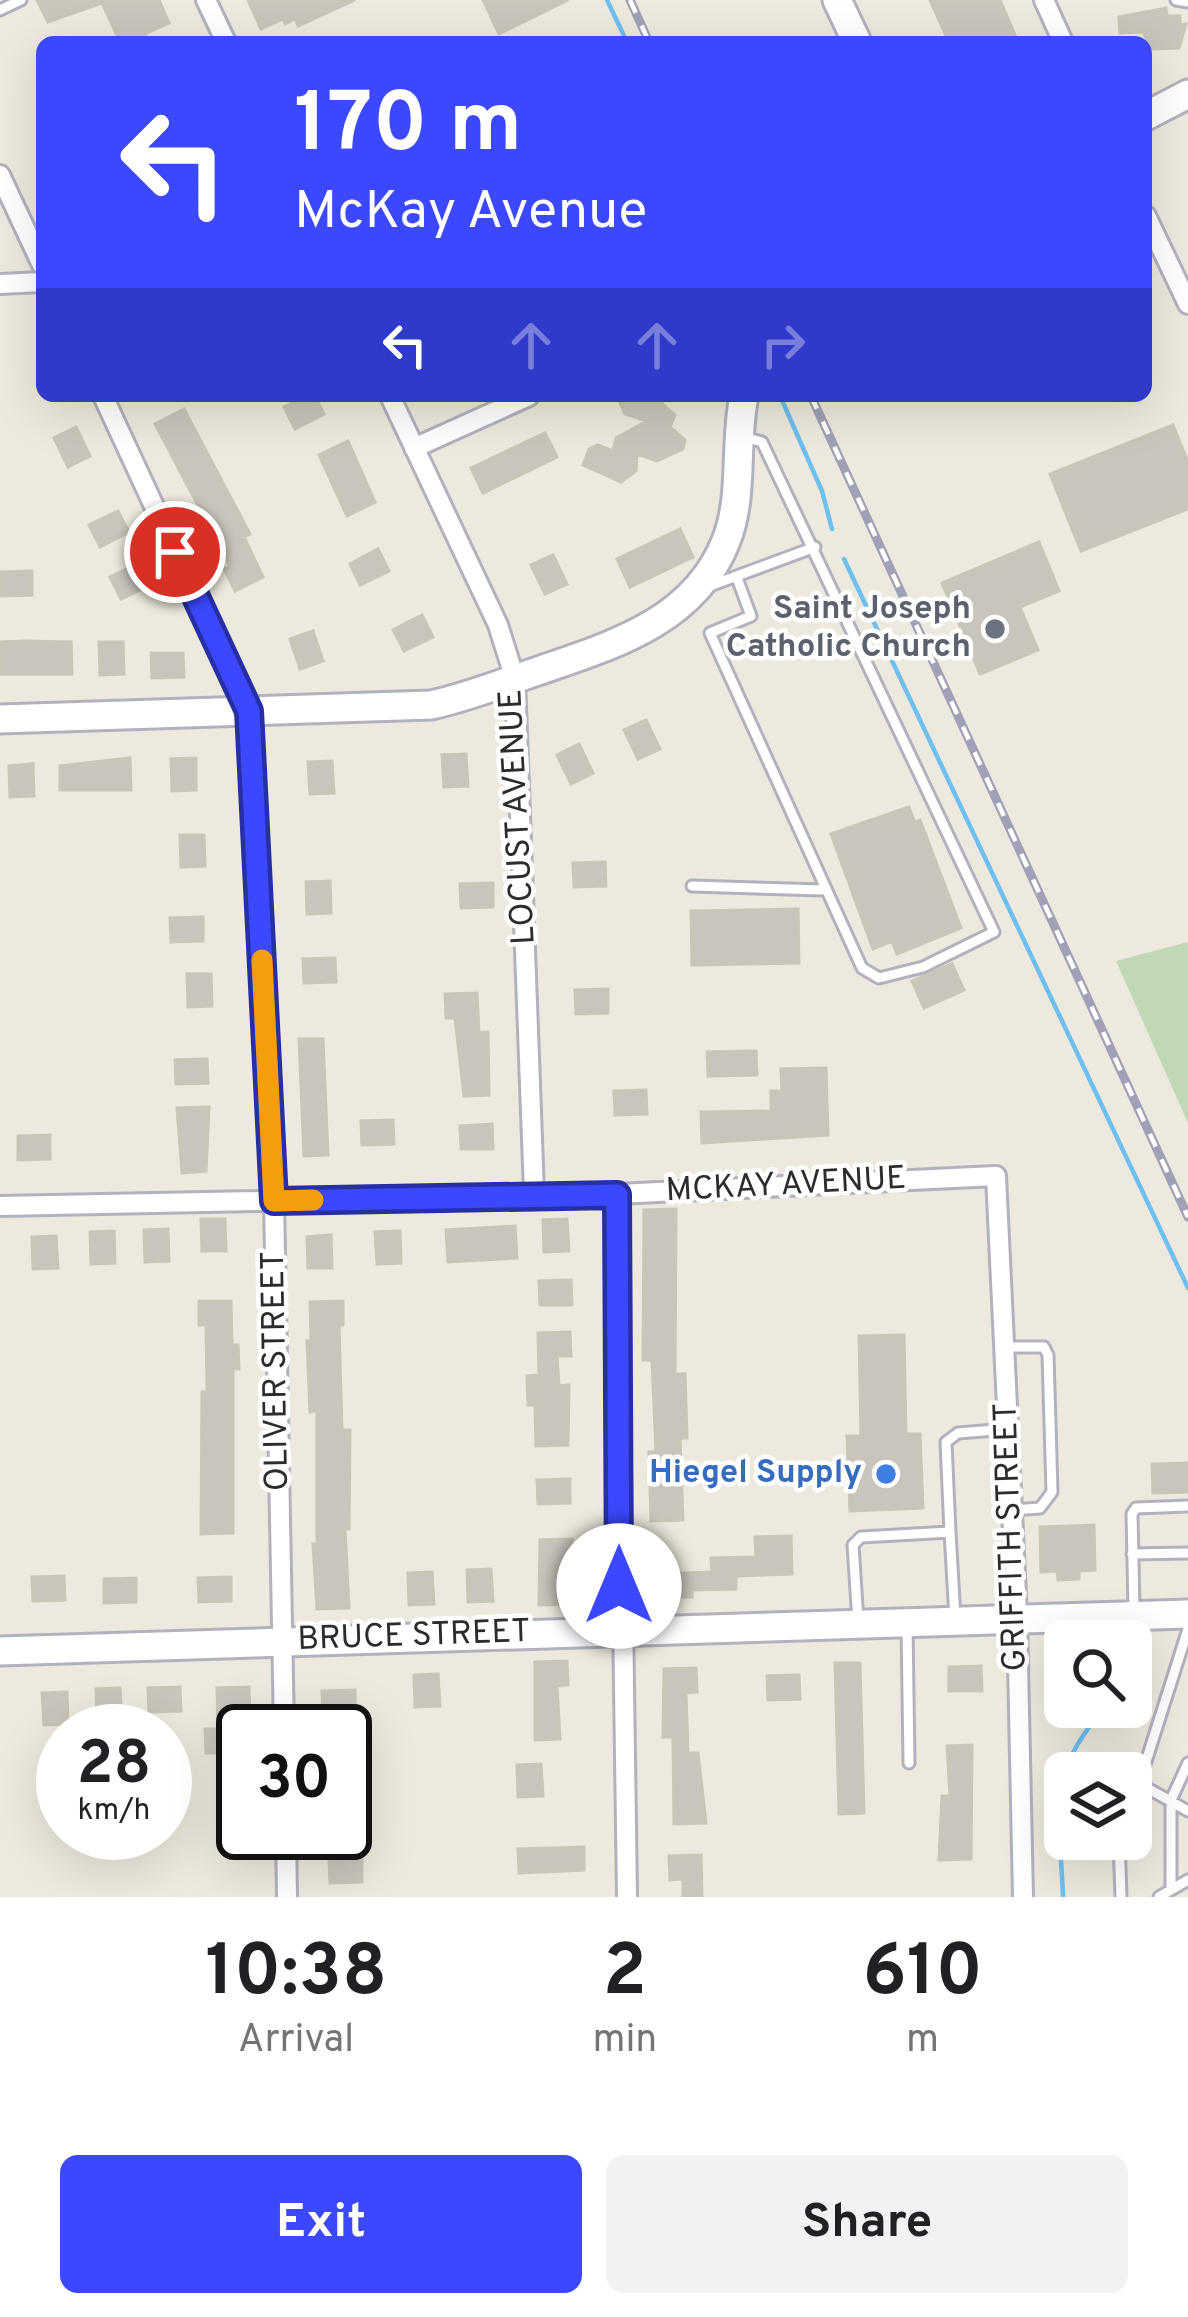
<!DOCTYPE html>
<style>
body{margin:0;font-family:Overpass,sans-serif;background:#f2f2f2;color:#202124;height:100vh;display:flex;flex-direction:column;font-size:45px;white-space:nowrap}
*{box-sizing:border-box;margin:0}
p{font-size:39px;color:#757577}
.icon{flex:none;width:66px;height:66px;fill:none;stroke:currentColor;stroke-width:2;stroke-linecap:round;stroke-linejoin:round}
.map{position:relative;height:1897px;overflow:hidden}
.panel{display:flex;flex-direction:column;background:#fff;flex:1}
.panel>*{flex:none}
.top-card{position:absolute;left:36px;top:36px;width:1116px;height:366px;border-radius:18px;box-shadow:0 12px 48px #0002;background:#3b48fd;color:#fff;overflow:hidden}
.tools{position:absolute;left:1044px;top:1620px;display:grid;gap:24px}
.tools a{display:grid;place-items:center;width:108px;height:108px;border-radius:18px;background:#fff;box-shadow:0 12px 48px #0002;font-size:60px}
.speed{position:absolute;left:36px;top:1704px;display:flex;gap:24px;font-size:60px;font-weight:700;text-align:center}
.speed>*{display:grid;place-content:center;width:156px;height:156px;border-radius:50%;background:#fff;box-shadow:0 12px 48px #0002;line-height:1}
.speed small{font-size:30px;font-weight:400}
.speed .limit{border:6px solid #111;border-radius:18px;background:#fff;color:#111}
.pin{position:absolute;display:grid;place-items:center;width:102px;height:102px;color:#fff;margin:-51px;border:6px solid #fff;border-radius:50%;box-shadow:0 3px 12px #0007}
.me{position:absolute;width:132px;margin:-66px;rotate:0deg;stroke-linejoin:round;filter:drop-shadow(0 0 9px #0008)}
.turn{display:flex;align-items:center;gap:42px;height:252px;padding:0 60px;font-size:54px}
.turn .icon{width:156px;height:156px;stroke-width:2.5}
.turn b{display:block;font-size:84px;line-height:102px}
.lanes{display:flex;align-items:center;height:114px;padding:0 60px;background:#0003;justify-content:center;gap:60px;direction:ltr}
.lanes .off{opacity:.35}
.eta{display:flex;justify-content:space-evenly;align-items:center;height:204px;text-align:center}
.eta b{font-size:72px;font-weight:700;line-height:84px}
.button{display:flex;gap:24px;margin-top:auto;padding:24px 60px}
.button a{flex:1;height:138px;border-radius:18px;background:#3b48fd;color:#fff;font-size:48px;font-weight:700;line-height:138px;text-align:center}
.button a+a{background:#f2f2f2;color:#202124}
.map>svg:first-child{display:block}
</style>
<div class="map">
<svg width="1188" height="1897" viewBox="0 0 1188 1897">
<rect width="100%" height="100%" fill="#ede9de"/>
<path fill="#c1d8b5" d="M1188 942V1123L1116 961Z"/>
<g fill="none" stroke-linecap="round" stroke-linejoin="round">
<path stroke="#6fbff1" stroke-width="4.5" d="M607 0 627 42
M781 398 822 491 832 529
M844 559 1188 1288
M1131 1667 1142 1633
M1063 1897C1060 1808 1043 1779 1105 1707"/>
</g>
<path fill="#c9c5bd" stroke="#c9c5b7" stroke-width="3" d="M37 0H159L169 23 145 34 149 42H120L102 3 48 22Z
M248 0H355L298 26 295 19 285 24 283 19 261 29Z
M483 0H568L499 34Z
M930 0H1000L1018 42H949Z
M1166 8 1167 16H1180V25L1186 24 1179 48 1151 49 1143 32 1120 33 1119 17Z
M307 396H315L324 414 295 429 284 407Z
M617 396H665L662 404 675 415 670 427 685 440 683 449 657 461 637 454 636 471 621 482 583 465 589 449 598 445 613 451 616 438 647 421 625 414Z
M184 409 250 534 244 537 263 577 235 591 224 569 230 566 155 424Z
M1173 425 1188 462V509L1081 551 1050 474Z
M76 427 90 456 68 467 54 438Z
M545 433 557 457 483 493 471 468Z
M348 441 375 502 347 516 319 455Z
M118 511 129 532 100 547 89 525Z
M680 529 693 557 630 587 617 559Z
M1039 542 1059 591 1020 607 1038 650 980 674 942 583Z
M378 549 389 571 360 585 350 564Z
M553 555 567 584 545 594 531 565Z
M139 563 150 585 121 599 110 577Z
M32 571V595L0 596V572Z
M422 615 433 637 404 651 393 630Z
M313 631 323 661 300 669 290 639Z
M24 641 71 642 72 674H1L0 642Z
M99 642H123L124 674 100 675Z
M151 653H183L184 677 152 678Z
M646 720 660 749 638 759 624 730Z
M579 744 593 773 571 784 557 755Z
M466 754 468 786 444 787 442 755Z
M130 758 131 790H60V766Z
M196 758V790L172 791 171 759Z
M332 761 334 793 310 794 308 762Z
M33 764 34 796 10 797 9 766Z
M909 807 915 823 920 820 961 928 897 954 892 941 873 949 831 834Z
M180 835H204L205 866 181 867Z
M605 862 606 886 574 887 573 863Z
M330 881 331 913 307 914 306 882Z
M493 883V907L461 908 460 884Z
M798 909 799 963 692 965 691 911Z
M203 917V941L171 942 170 918Z
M335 958 336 982 304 983 303 959Z
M952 964 964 990 924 1008 912 981Z
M187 974H211L212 1006 188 1007Z
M608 989V1013L576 1014 575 990Z
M477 993 479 1033 488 1032 489 1095 464 1096 455 1018H446L445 994Z
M299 1039H323L328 1155 304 1156Z
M756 1051 757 1075 708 1076 707 1052Z
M207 1059 208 1083 176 1084 175 1060Z
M826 1068 828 1135 702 1143 701 1112 771 1111V1091H782L781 1069Z
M646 1090 647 1114 615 1115 614 1091Z
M209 1107 206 1171 182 1173 177 1108Z
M393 1120 394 1144 362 1145 361 1121Z
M492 1124 493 1149H461L460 1126Z
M50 1135V1159L18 1160V1136Z
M676 1209 675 1374H685L687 1438H680L683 1520 651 1521 649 1452H656L652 1360H643L644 1210Z
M201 1219H225L226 1251H202Z
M567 1219 569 1251 544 1252 543 1220Z
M515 1226 517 1258 448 1262 446 1230Z
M168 1229 169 1261 145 1262 144 1230Z
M114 1231 115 1263 91 1264 90 1232Z
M400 1231 401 1263 377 1264 375 1232Z
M331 1235 332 1268H308L307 1237Z
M56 1236 58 1268 33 1269 32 1237Z
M571 1280 572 1305H540L539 1281Z
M199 1301H231L232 1345H238L239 1369H233V1533L201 1534 202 1392H207L206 1325H199Z
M343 1301V1325H339L342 1430H350L349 1529H345L349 1608 317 1609 313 1544H317V1411L310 1412 307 1341H311L310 1302Z
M570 1332 571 1356H557L559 1386 569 1385 568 1445 536 1446 535 1405H528L527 1376 539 1375 538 1333Z
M904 1335 906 1434H920L923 1508 850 1511 847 1436H861L859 1336Z
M1188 1463V1492L1153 1493 1152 1464Z
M570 1479V1503L538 1504 537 1480Z
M1094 1525 1095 1570 1079 1571V1579L1058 1580 1057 1571 1041 1572 1040 1527Z
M791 1536 792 1574 736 1576V1589L692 1590V1597L660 1598 659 1574 712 1572 711 1558 756 1557 755 1537Z
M572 1539 571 1604 539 1605 540 1540Z
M491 1569 493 1601 468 1602 467 1570Z
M432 1572 434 1604 409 1605 408 1573Z
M64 1576 65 1600 33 1601 32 1577Z
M231 1577V1601L199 1602 198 1578Z
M136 1578V1602L104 1603V1579Z
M567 1661 568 1685 557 1686 560 1739 535 1740V1662Z
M835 1663H860L864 1813 839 1814Z
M981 1666 982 1691H949V1667Z
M696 1668 697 1692 686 1693 688 1753H698L706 1823 674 1824 673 1737H663L664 1669Z
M438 1674 440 1706 415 1707 414 1675Z
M799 1675 800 1699 768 1700 767 1676Z
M180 1687 181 1711 149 1712 148 1688Z
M249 1687 250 1711H237L243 1844H223L222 1753H206L205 1729H218L217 1688Z
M120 1688 122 1720 97 1721 96 1689Z
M355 1690V1715H323L322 1691Z
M67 1692 68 1724 44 1725 42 1693Z
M972 1745 971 1859 939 1860 942 1796H950L947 1746Z
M541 1764 543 1796 518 1797 517 1765Z
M584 1847V1870L519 1873 518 1849Z
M701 1855 702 1897H683V1879L670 1880 669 1856Z
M362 1858V1882L330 1883 329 1859Z"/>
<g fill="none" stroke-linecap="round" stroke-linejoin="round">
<g stroke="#b2b2bf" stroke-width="15">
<path id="lane" d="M1176 0 1188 2
M0 10 21 0
M737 578 751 616 710 633 862 968 879 978 923 967 994 932 762 442 744 437
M707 587 815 547
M692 886 823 890
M1004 1347H1044L1048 1355 1052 1492 1040 1508 1012 1510
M950 1532 946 1442 958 1433 1008 1429
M1132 1554 1188 1553
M1134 1610 1132 1514 1136 1508 1188 1506
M858 1622 853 1545 861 1537 950 1532 955 1618
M907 1625 909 1763
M1140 1784 1188 1811
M1131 1809 1188 1629
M1119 1839 1121 1897
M1171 1890V1800L1188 1763
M1159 1897 1188 1880"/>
</g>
<g stroke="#b2b2bf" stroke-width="24">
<path id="street" d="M206 0 226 42
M1044 0 1063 42
M0 175 42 265
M1146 216 1188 304
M0 284 42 282
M103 396 249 711 274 1201 284 1731
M390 396 498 625 515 679 534 1193
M414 448 529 396
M617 1194 627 1897
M0 1206 617 1194 996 1176 1017 1616 1023 1897
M286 1833 287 1897"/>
</g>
<g stroke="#b2b2bf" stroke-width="33">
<path id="secondary" d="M837 0 857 42
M1146 116 1188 94
M0 719 431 705C468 697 500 684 535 672 610 646 694 623 726 541 744 496 734 444 744 396
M0 1651 1188 1614"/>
</g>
<use href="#lane" stroke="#fff" stroke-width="9"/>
<use href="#street" stroke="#fff" stroke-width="18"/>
<use href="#secondary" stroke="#fff" stroke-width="27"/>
<g stroke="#a0a1b6" stroke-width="9">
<path id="rail" d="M630 0 649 42
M811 396 1188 1217"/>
</g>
<use href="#rail" stroke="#fff" stroke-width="4.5" stroke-dasharray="14" stroke-linecap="butt"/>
</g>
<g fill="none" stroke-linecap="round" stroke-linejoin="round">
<g stroke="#262fa4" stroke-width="30">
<path id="route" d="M175 552 249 711 274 1201 617 1195 619 1586"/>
</g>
<use href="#route" stroke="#3b48fd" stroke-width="21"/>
<path stroke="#f59e0b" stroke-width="21" d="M262 960 274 1201 313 1200"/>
</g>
<circle fill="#6b7280" stroke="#fff" stroke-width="4.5" cx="995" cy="629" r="12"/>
<circle fill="#3f7fe0" stroke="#fff" stroke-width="4.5" cx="886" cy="1474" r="12"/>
<g text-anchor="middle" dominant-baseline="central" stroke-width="9" stroke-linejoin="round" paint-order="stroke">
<g font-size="33" font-weight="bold" fill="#5b616d" stroke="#fff" text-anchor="end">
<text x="971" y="610">Saint Joseph<tspan x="971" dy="38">Catholic Church</tspan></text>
</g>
<g font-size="33" fill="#2c2c2c" stroke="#fff">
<text transform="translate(519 817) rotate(-93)">LOCUST AVENUE</text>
<text transform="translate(786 1186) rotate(-3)">MCKAY AVENUE</text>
<text transform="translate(277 1371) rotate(-91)">OLIVER STREET</text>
<text transform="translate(1012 1537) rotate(-92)">GRIFFITH STREET</text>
<text transform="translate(414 1637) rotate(-2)">BRUCE STREET</text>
</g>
<g font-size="33" font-weight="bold" fill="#366cbe" stroke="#fff" text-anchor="end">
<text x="862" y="1474">Hiegel Supply</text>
</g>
</g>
</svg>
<div class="tools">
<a><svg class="icon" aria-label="search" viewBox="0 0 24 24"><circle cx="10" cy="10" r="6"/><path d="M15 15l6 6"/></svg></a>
<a><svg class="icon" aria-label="layers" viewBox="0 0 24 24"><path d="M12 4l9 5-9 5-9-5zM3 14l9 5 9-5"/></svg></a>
</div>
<div class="speed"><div>28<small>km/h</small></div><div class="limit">30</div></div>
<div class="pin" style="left:175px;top:552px;background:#d93025"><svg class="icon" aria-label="arrive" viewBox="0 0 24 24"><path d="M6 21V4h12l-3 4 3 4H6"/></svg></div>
<svg class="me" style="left:619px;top:1586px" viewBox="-20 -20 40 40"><circle r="19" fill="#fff"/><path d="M0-13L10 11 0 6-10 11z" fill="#3b48fd"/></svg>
<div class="top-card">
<div class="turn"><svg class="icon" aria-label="left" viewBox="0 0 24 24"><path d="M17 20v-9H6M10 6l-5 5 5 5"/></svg><div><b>170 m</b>McKay Avenue</div></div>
<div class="lanes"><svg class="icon" aria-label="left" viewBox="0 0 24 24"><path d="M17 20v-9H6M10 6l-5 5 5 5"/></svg><svg class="icon off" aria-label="ahead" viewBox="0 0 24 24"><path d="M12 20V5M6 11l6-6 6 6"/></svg><svg class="icon off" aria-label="ahead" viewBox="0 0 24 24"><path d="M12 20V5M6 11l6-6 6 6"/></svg><svg class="icon off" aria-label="right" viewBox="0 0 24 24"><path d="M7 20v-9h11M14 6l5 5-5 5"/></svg></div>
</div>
</div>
<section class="panel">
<div class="eta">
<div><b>10:38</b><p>Arrival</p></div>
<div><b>2</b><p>min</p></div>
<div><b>610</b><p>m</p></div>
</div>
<div class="button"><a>Exit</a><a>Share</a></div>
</section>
